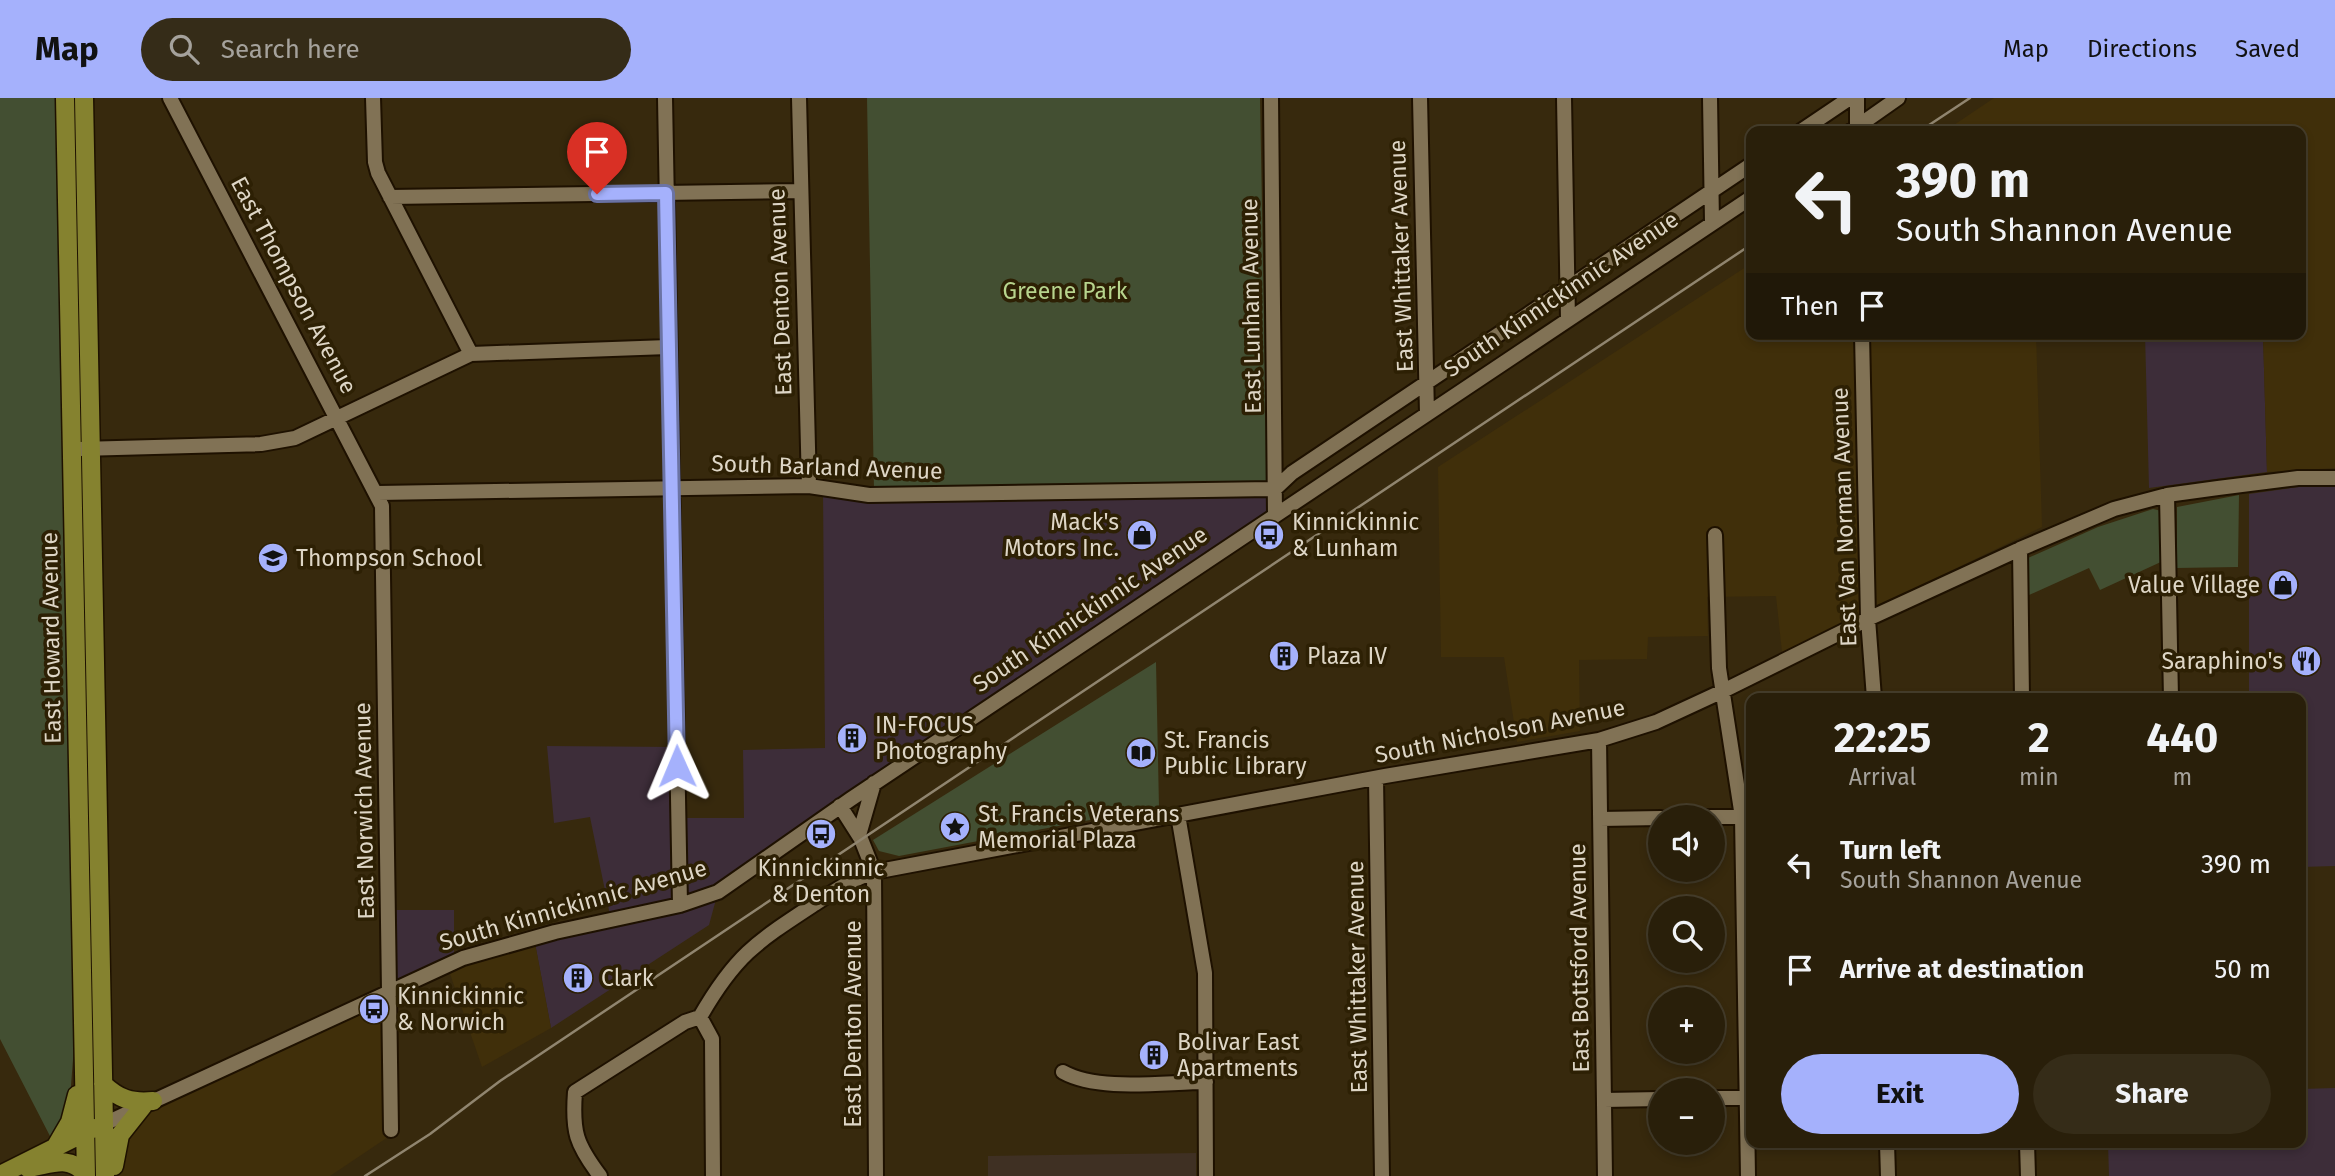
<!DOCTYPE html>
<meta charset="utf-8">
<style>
body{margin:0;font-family:"Fira Sans",sans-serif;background:#352c18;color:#f1f3f6;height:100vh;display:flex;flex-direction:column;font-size:26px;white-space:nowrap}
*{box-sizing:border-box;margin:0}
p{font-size:23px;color:#a5a29c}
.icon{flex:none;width:38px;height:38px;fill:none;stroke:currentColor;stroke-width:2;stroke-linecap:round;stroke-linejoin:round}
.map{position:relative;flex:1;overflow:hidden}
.drawer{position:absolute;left:1746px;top:595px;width:560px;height:455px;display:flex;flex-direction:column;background:#291f0a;border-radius:14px;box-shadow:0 4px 10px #0003,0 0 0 2px #453d2b}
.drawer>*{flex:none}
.hud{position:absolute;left:1746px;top:28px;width:560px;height:214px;border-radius:14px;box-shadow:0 4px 10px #0003,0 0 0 2px #453d2b;background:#291f0a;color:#f1f3f6;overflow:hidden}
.fabs{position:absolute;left:1648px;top:707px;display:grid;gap:14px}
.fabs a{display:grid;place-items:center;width:77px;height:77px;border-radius:50%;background:#291f0a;box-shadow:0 4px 10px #0003,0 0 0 2px #453d2b;font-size:35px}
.pin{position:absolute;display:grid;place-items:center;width:60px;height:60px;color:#fff;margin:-72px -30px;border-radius:50% 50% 50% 0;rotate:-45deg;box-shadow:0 0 7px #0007}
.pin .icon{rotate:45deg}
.me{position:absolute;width:77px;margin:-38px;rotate:359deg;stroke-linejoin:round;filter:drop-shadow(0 0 5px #0008)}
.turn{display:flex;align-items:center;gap:24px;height:147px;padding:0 35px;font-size:32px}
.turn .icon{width:91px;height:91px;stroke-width:2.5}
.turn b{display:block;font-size:49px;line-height:60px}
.then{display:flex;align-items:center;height:66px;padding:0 35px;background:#0003;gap:14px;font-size:26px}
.eta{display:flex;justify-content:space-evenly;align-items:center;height:119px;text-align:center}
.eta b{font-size:42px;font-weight:700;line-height:49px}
.button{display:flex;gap:14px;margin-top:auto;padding:14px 35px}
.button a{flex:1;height:80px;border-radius:42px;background:#a5b1fc;color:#111;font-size:28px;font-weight:700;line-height:80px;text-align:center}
.button a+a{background:#352c18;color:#f1f3f6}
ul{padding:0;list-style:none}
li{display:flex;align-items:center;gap:21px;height:105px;padding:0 35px}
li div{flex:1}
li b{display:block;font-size:26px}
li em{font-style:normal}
header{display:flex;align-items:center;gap:42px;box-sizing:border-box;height:98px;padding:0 35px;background:#a5b1fc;color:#111}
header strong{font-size:33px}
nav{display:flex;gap:38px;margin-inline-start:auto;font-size:24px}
.search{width:490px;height:63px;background:#352c18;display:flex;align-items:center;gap:18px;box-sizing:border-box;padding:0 24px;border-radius:38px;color:#a5a29c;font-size:26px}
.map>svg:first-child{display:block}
</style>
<header>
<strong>Map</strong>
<div class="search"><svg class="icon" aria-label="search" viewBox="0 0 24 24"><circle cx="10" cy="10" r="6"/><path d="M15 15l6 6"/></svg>Search here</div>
<nav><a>Map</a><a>Directions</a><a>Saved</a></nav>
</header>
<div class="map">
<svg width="2335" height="1078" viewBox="0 0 2335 1078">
<rect width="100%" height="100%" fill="#37290d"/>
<path fill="#3d2d39" d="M2145 236H2263L2267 374 2149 390Z
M2335 388V768L2301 769V600H2249V396L2298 389Z
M823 390 851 395 1275 391V416L718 794 709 827 551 930 534 840 611 822 590 719 554 725 547 648 677 649 683 720H744L743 652 825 650Z
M388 812H454V864L389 892Z
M2335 990V1078H2109L2108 1045H2301V991Z"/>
<path fill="#402f0a" d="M1994 0H2335V370L2267 374 2263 236H2301V33H1945Z
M1752 165V236H2036L2042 429 1782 554 1776 498 1707 499 1708 538 1648 539 1647 561 1579 562 1580 633 1517 644 1504 559H1441L1438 369Z
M534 840 551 930 482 969 447 867Z
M389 892 391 1037 330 1078H112L130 1021Z"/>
<path fill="#3f3023" d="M1196 1055V1078H988V1058Z"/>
<path fill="#434f32" d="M0 0H58L76 923 69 1013 51 1040 0 941Z
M867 0H1260L1267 384 874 392Z
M2239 397 2238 469 2177 470V409Z
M2153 411 2162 413 2163 463 2100 492 2089 470 2027 498 2028 460 2098 429Z
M1156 564 1159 709 899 758 879 753 873 742Z"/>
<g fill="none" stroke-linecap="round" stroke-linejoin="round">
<g stroke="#1e1100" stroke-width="18">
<path id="minor" d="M170 0 382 408 391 1032
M373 0 375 64 378 75 471 256
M665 0 680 807
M799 0 809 388
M1271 0 1275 416
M1420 0 1427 316
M1564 0 1568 222
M1710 0 1712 124
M1857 0V33
M1801 33 1850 0
M1851 33 1898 0
M390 99 800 93
M1862 236 1868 521 1874 600
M80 351 261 346 295 340 471 256 668 249
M378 395 809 388 869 397 1275 391 1292 375 1752 66
M2167 397 2171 600
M1715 437 1719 570 1742 719 1748 1078
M2020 451 2022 600
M1599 642 1605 1078
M1376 680 1382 1078
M840 708 861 741 874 774 876 1078
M1178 717 1205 875 1206 1078
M1702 719H1750
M1600 721 1661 720
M859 737 874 685
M700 919 712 941 713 1078
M1063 974C1099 994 1164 984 1206 984
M1713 1000H1752
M1604 1002 1661 1001
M104 1026 463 860 555 834 680 807 718 794 851 701 1752 99
M1887 1045 1888 1078
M2027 1045 2028 1078
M600 1078C576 1046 572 1034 575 994L685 924 700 919C735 858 755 845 813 807 833 794 852 781 874 774L1385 678 1599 642 1656 624 1723 593 1868 521 2020 451 2114 411 2167 397 2218 390 2298 380H2335"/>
</g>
<g stroke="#1e1100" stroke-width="21">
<path id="major" d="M65 0 86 1078
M84 0 105 1078
M103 986C119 1001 131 1005 153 1003
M56 1048 70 1024 77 997
M114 1068 120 1037 143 1008
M28 1070C50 1067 69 1056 85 1076
M0 1077 94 1030"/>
</g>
<use href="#minor" stroke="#817255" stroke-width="14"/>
<use href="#major" stroke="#85822f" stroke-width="18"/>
<path stroke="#90856f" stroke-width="2.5" d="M1920 33 1970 0
M365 1078 430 1036 500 983 1752 146"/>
</g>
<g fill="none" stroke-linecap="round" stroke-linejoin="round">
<g stroke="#6b73a4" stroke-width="18">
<path id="route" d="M597 96 666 95 677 668"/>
</g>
<use href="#route" stroke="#a5b1fc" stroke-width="12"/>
</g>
<defs>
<g id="shop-disc" transform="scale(1.575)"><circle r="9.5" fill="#a5b1fc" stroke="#2d2004"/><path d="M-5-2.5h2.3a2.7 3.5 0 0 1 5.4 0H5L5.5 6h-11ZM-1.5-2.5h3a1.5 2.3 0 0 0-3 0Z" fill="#111"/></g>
<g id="bus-disc" transform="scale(1.575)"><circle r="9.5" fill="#a5b1fc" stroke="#2d2004"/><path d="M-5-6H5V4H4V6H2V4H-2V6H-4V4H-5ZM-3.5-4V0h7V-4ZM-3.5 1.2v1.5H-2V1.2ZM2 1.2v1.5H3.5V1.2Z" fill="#111"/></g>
<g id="school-disc" transform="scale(1.575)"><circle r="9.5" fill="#a5b1fc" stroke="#2d2004"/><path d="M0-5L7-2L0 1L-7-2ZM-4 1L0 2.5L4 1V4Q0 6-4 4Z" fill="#111"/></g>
<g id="building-disc" transform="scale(1.575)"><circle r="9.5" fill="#a5b1fc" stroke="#2d2004"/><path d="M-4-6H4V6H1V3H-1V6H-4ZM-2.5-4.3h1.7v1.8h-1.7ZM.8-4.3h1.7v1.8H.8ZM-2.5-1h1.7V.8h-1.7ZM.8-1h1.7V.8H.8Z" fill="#111"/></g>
<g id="restaurant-disc" transform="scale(1.575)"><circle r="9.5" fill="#a5b1fc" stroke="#2d2004"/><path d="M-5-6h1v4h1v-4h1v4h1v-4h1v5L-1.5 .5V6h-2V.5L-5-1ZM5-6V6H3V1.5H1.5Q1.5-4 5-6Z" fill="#111"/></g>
<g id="library-disc" transform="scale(1.575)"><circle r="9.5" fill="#a5b1fc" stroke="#2d2004"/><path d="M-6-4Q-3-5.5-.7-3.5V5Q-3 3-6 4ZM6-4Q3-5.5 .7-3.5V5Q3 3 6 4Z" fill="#111"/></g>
<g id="sight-disc" transform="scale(1.575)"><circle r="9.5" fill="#a5b1fc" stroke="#2d2004"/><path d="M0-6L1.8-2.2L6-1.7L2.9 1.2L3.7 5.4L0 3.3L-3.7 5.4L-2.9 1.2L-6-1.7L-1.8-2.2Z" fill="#111"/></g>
</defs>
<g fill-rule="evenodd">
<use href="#shop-disc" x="1142" y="437"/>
<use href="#bus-disc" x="1269" y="437"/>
<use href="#school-disc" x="273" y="460"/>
<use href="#shop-disc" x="2283" y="487"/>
<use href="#building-disc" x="1284" y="558"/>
<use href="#restaurant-disc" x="2306" y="563"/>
<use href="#building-disc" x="852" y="640"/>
<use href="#library-disc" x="1141" y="655"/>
<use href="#sight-disc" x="955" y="729"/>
<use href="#bus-disc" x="821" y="736"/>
<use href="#building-disc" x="578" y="880"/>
<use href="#bus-disc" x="374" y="911"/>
<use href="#building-disc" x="1154" y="957"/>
</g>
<g text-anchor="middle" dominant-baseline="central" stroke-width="7" stroke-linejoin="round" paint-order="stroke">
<g font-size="23" fill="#ded6c6" stroke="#2d2004">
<text transform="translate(1401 158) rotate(-92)">East Whittaker Avenue</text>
<text transform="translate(294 187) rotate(62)">East Thompson Avenue</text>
<text transform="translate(780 194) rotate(-92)">East Denton Avenue</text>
<text transform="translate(1561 196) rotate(-34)">South Kinnickinnic Avenue</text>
<text transform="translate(1251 208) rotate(-91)">East Lunham Avenue</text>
<text transform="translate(827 369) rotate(2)">South Barland Avenue</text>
<text transform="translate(1844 419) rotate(-92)">East Van Norman Avenue</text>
<text transform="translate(1090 511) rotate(-34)">South Kinnickinnic Avenue</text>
<text transform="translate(51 540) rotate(-91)">East Howard Avenue</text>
<text transform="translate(1500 633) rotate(-11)">South Nicholson Avenue</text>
<text transform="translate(364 713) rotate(-91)">East Norwich Avenue</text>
<text transform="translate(573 807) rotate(-16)">South Kinnickinnic Avenue</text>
<text transform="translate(1579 860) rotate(-91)">East Bottsford Avenue</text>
<text transform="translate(1357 879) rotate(-91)">East Whittaker Avenue</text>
<text transform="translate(853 926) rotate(-90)">East Denton Avenue</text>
</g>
<g font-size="23" fill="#b7d48d" stroke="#2d2004">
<text x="1065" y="193">Greene Park</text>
</g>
<g font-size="23" fill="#ded6c6" stroke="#2d2004" text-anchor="start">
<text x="1119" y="424" text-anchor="end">Mack's<tspan x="1119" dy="26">Motors Inc.</tspan></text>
<text x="1292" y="424">Kinnickinnic<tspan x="1292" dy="26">&amp; Lunham</tspan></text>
<text x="296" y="460">Thompson School</text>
<text x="2260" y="487" text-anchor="end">Value Village</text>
<text x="1307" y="558">Plaza IV</text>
<text x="2283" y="563" text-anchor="end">Saraphino's</text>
<text x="875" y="627">IN-FOCUS<tspan x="875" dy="26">Photography</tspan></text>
<text x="1164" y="642">St. Francis<tspan x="1164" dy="26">Public Library</tspan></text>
<text x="978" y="716">St. Francis Veterans<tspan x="978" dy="26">Memorial Plaza</tspan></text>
<text x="821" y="770" text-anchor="middle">Kinnickinnic<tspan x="821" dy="26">&amp; Denton</tspan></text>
<text x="601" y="880">Clark</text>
<text x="397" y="898">Kinnickinnic<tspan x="397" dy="26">&amp; Norwich</tspan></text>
<text x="1177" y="944">Bolivar East<tspan x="1177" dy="26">Apartments</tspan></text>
</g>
</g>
</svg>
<div class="fabs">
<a><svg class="icon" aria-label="sound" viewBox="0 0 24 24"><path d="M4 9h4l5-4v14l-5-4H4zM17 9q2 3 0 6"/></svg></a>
<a><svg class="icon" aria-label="search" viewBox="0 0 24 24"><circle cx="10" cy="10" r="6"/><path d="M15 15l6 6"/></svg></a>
<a>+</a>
<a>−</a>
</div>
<div class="pin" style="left:597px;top:96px;background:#d93025"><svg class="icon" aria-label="arrive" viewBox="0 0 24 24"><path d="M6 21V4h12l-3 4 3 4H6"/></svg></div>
<svg class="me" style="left:677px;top:668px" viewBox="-20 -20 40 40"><path d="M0-17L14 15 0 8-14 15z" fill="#a5b1fc" stroke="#fff" stroke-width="4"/></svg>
<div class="hud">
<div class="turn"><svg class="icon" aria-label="left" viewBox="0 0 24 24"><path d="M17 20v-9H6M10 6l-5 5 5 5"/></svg><div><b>390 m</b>South Shannon Avenue</div></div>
<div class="then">Then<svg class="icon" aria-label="arrive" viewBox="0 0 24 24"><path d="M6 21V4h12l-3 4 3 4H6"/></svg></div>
</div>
<section class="drawer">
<div class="eta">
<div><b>22:25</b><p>Arrival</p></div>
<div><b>2</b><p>min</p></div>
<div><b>440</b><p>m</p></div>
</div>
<ul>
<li><svg class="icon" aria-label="left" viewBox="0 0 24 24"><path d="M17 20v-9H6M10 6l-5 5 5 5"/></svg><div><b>Turn left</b><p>South Shannon Avenue</p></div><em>390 m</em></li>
<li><svg class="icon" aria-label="arrive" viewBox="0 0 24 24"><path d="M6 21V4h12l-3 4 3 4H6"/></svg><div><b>Arrive at destination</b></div><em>50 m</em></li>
</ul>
<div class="button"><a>Exit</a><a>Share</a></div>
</section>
</div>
